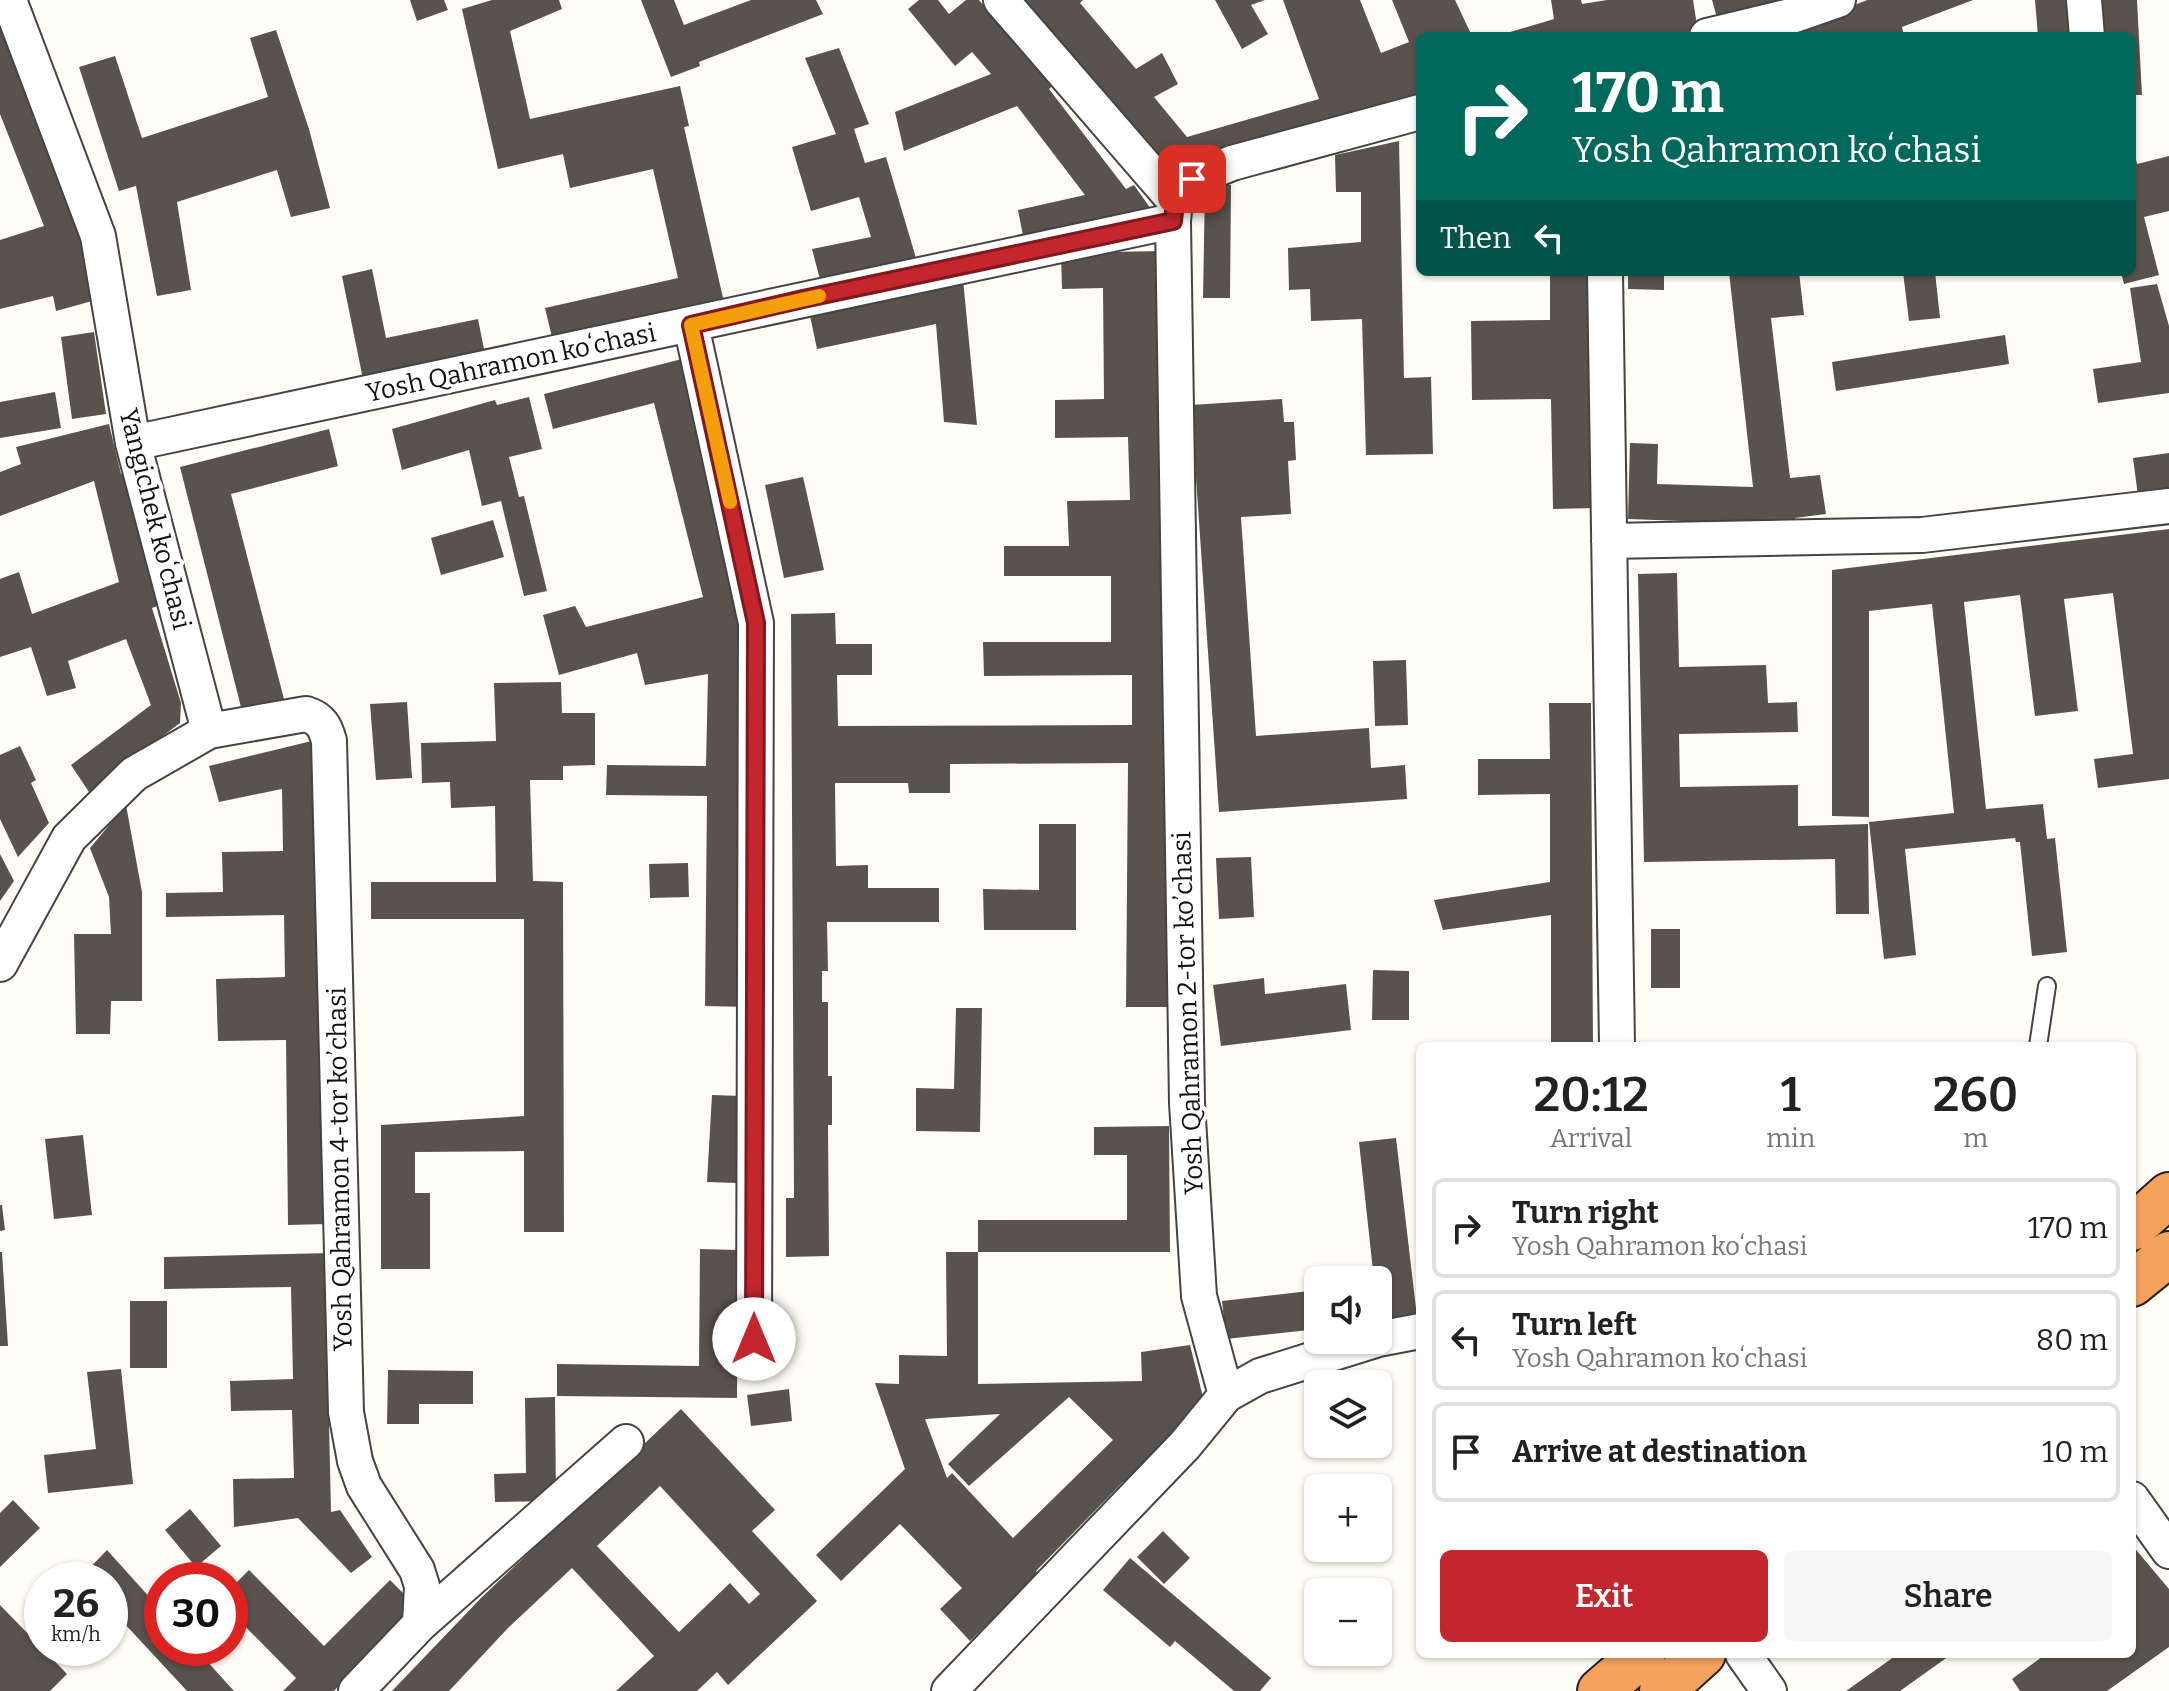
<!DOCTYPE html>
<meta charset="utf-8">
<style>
body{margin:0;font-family:Bitter,serif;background:#f6f6f6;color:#222;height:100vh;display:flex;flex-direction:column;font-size:30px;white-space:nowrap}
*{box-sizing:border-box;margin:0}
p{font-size:26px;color:#767676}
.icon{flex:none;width:44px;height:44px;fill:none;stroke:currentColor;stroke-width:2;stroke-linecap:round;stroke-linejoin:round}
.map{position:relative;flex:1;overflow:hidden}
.sheet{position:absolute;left:1416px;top:1042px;width:720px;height:616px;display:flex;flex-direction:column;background:#fff;border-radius:12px;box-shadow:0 2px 6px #0004}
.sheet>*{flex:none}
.hud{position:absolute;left:1416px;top:32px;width:720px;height:244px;border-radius:12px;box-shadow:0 2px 6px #0004;background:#00695c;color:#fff;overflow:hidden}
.buttons{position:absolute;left:1304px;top:1266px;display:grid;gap:16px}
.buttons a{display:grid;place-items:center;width:88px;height:88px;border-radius:12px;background:#fff;box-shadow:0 2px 6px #0004;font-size:40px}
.speed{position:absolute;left:24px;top:1562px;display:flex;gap:16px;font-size:40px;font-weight:700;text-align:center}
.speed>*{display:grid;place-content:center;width:104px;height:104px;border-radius:50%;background:#fff;box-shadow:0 2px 6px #0004;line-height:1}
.speed small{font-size:20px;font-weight:400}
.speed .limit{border:12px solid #d22;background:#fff;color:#111}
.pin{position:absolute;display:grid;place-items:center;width:68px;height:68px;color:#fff;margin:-34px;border-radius:16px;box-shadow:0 4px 12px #0006}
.me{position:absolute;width:88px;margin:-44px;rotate:0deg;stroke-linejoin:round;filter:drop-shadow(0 0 6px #0008)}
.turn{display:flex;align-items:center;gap:28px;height:168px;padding:0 24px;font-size:36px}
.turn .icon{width:104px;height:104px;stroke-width:2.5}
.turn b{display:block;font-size:56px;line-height:68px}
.then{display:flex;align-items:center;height:76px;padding:0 24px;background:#0003;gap:16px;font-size:30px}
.eta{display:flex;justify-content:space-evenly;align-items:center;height:136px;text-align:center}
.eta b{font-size:48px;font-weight:600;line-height:56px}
.action{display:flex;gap:16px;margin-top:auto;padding:16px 24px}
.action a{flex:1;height:92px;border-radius:12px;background:#c4262e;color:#fff;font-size:32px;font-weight:600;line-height:92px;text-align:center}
.action a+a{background:#f6f6f6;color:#222}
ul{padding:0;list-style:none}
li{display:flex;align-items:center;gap:24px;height:100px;margin:0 16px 12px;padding:0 8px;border:4px solid #e0e0e0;border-radius:12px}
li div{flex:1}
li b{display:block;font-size:30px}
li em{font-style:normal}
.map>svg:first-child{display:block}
</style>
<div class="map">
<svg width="2169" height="1691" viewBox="0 0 2169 1691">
<rect width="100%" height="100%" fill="#fffdf5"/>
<path fill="#5a524d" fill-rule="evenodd" d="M410 0H444L448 10 417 21Z
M492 0H559L562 9 510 31 530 119 680 86 689 126 684 127 726 311 555 350 545 308 678 278 653 169 570 188 563 154 498 169 462 9Z
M641 0H674L684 25 751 0H816L823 14 699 62 700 66 671 77Z
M919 0H938L949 14 966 0H979L999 24 1004 20 1056 83 1049 89 1126 189 1134 185 1151 209 1025 246 1018 210 1085 195 1017 106 904 151 895 112 991 74 972 52 955 66 908 9Z
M1020 0H1083L1080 3 1136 69 1162 53 1178 84 1154 97 1187 137 1319 99 1283 0H1360L1381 53 1409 42 1392 0H1455L1472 36H1420V106L1165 170Z
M1215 0H1265L1251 5 1268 34 1242 49Z
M1551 0H1581L1582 4 1607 0H1693L1698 32 1668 36H1497L1554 19Z
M1712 0H1806L1719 25Z
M1867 0H1973L1902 27 1904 36H1779Z
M2035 0H2074L2077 36H2038Z
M2094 0H2137L2142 95H2132V36H2096Z
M0 11 103 298 56 311 53 296 0 309V240L44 226 0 114Z
M276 30 309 129 330 208 291 217 277 170 177 202 191 290 157 296 136 186 119 191 79 67 115 56 142 138 268 97 250 38Z
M839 48 869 124 854 129 865 163 886 157 919 268 823 291 812 249 871 237 859 197 811 211 792 147 836 134 805 58Z
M2132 140 2137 164 2169 156V211L2144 217 2159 275 2124 284 2121 272H2132Z
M1399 141 1404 378 1431 377 1433 454 1366 455 1362 319 1311 321 1310 289 1289 290 1288 248 1361 242V192H1336L1335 155Z
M1205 185H1231L1230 298H1203Z
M1162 251 1172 1007H1126L1128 763 950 764V793H909L908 783H835L836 866 868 865V888H939V922H827L828 971H822V1002H828V1076H832V1125H828L829 1256 786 1257V1198H794L791 614 835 613 836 644H872V675H837L838 726 1132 725V675L984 676 983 642H1111V576H1004V546H1069L1067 501 1130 500 1128 437 1055 438V400L1104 399 1103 288 1062 289 1061 253Z
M372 269 386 338 478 319 486 359 364 384 342 276Z
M1550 272H1593L1596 508 1553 509 1551 399 1472 400 1471 321 1550 320Z
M1628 272H1664V290L1628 289Z
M1729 272H1799L1804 315 1771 318 1790 478 1820 475 1826 514 1795 518 1796 525 1628 519 1630 443 1658 444 1657 484 1753 487Z
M1903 272H1935L1940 318 1909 321Z
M963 279 977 425 944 422 936 324 817 349 809 311Z
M2157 284 2169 326V393L2098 403 2093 369 2141 362 2130 288Z
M94 332 106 414 72 419 61 337Z
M2005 335 2009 364 1836 391 1832 362Z
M682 359 750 624 748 1007 705 1006 707 796 606 795 607 765 706 766 708 674 645 685 637 653 559 675 543 615 575 606 586 627 703 597 654 403 553 429 544 394Z
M55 392 61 428 0 438V402Z
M529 397 542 449 509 457 519 497 524 496 547 591 524 596 501 501 482 506 469 450 402 470 392 429 495 400 497 405Z
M1282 399 1284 422H1294L1296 460 1288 461 1291 514 1241 517 1256 736 1369 728 1371 768 1405 765 1407 799 1219 812 1191 405Z
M109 424 121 474 133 472 166 603 152 608 181 703 180 723 89 792 71 765 151 705 126 639 68 661 76 688 47 696 31 647 0 657V579L19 572 32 614 119 582 94 481 0 516V472L21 464 16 447Z
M329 429 338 466 231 494 285 703 243 715 180 467Z
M2169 453V492L2138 496 2133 458Z
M803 477 824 570 784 578 765 485Z
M493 520 504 557 441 575 431 538Z
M2169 529V779L2098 788 2094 759 2133 754 2113 593 2064 599 2078 711 2035 716 2020 595 1964 602 1986 809 2043 804 2047 839 2055 838 2067 952 2032 956 2020 842H2016L2015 838 1905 849 1916 955 1884 959 1869 822 1954 813 1932 604 1869 611V817L1832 816V570Z
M1677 573 1679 667 1766 665 1768 703 1797 702 1798 732 1679 734 1680 787 1798 785V826L1868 824 1869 914H1836L1835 859 1644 862 1638 574Z
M1406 660 1408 725 1375 726 1373 661Z
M561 682 562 713H595V765L563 766V780H530L533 881 563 882 564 1232H524V1151L415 1152V1193H430V1269H381V1125L524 1116V919H371V882H496L495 806 451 808 450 782 422 783 421 743 496 741 494 683Z
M407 702 412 778 376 780 370 704Z
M1549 703H1591L1593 1046H1551V915L1443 930 1434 900 1550 882V794L1478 795V759H1550Z
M320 739 327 1224 288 1225 286 1040 218 1041 216 979 285 977 284 915 166 917V893L223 892 222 852 283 851 282 789 219 802 209 766Z
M20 746 36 780 31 783 49 823 18 857 0 819V755Z
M126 805 142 892V1001H111L110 1034H76L74 934H111L109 897 90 848Z
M1039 824H1076V930H984L983 889 1039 890Z
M0 854 14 881 0 901Z
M1251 857 1254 917 1219 919 1216 858Z
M688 863 689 897 650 898 649 864Z
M1651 929H1680V988H1651Z
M1373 970 1409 971V1020H1372Z
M1264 978 1265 994 1346 984 1351 1030 1221 1046 1213 985Z
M956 1008H982L980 1132 916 1131V1088L954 1089Z
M712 1095 742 1096 737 1183 707 1182Z
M1169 1126 1170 1252H978V1384L1142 1381 1141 1352 1190 1345 1204 1401 1148 1457 1154 1464 1130 1489 1123 1482 1036 1571 1039 1575 970 1641 940 1609 962 1588 900 1524 841 1581 816 1555 905 1469 875 1383 899 1384V1355L947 1356 946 1252H978V1220H1127V1155H1094V1127ZM1069 1397 1113 1440 1013 1538 952 1473 947 1478 925 1419 1000 1414 948 1464 969 1486Z
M83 1135 92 1215 54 1219 45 1139Z
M1396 1138 1417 1317 1378 1322V1280H1374L1359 1142Z
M0 1205H2L5 1230 0 1231Z
M700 1249 738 1250 737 1398 557 1396V1364L699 1366Z
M0 1252H2L8 1346H0Z
M332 1253 335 1378H328L331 1512 340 1510 372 1557 351 1573 298 1518 234 1527 233 1479 294 1478 292 1410 231 1411 230 1381 293 1379 291 1287 164 1289V1257Z
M1318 1290V1329L1226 1339 1222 1301Z
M130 1301H167V1368H130Z
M121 1369 133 1484 48 1493 44 1455 96 1449 87 1372Z
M388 1370 473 1371V1404H419V1424H387Z
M789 1389 792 1421 751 1426 747 1395Z
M1378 1395 1386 1406 1378 1412Z
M555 1397 556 1501 495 1502 494 1474 526 1473 525 1398Z
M681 1409 775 1510 752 1531 817 1601 728 1685 717 1672 697 1691H616L654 1656 572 1568 508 1628 449 1691H392L481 1598ZM660 1486 760 1594 749 1604 730 1583 679 1632 597 1546Z
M13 1500 40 1528 0 1567V1513Z
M190 1509 221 1546 196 1567 165 1530Z
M1163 1531 1190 1558 1164 1584 1137 1557Z
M2132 1545 2169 1589V1647L2107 1691H2020L2012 1679 2046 1654H2132Z
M107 1550 162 1611V1648H195L234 1691H187L110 1608V1580H84L81 1577Z
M1130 1558 1271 1678 1260 1691H1234L1175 1641 1170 1647 1103 1590Z
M249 1570 324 1646 390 1580 417 1607 334 1691H283L296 1678 230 1611V1589Z
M0 1605 67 1674 50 1691H0Z
M1898 1654H1947L1949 1656 1900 1691H1846Z"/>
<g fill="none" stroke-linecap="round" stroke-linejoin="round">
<g stroke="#444" stroke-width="20">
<path id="lane" d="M2038 1046 2047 986"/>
</g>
<g stroke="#444" stroke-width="38">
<path id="street" d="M9 0 98 236 133 443 209 731
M1001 0 1175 201
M2084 0 2087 36
M1707 36 1795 15 1838 0
M1605 272 1617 1046
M691 325 756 623 754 1339
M133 443 1173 221 1175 201 1192 179 1232 163 1420 112
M1609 541 1922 535 2169 506
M0 964 69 838 134 774 209 731 306 714C321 719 325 726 329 741L346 1412 355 1461 364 1486 417 1570 422 1586 420 1624 356 1691
M1378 1339 1420 1331
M1226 1395 1260 1376 1375 1340
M2132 1499 2169 1551
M420 1624 626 1442
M1743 1654 1769 1691
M949 1691 1185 1445 1226 1395 1199 1296 1187 1103 1173 221"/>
</g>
<g stroke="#222" stroke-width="48">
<path id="highway" d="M2132 1228 2169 1195
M2132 1284 2169 1254
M1600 1691 1643 1654
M1662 1691 1703 1654"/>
</g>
<use href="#lane" stroke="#fff" stroke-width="16"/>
<use href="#street" stroke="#fff" stroke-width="34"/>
<use href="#highway" stroke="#f5a25d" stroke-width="44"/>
</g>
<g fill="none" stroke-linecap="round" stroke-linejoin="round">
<g stroke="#7f191e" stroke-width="20">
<path id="route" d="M754 1339 756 623 691 325 803 299 1173 221 1175 201 1192 179"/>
</g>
<use href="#route" stroke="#c4262e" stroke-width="14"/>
<path stroke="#f59e0b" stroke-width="14" d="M730 502 691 325 819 296"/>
</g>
<g text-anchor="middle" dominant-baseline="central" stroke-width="8" stroke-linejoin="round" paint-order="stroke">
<g font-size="26" fill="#111" stroke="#fff">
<text transform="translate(511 363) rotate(-12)">Yosh Qahramon koʻchasi</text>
<text transform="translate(155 519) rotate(76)">Yangichek koʻchasi</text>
<text transform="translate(1188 1013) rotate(-92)">Yosh Qahramon 2-tor koʼchasi</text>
<text transform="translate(340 1169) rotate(-91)">Yosh Qahramon 4-tor koʼchasi</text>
</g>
</g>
</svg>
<div class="buttons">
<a><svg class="icon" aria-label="sound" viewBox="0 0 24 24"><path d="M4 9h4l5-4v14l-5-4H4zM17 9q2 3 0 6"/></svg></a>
<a><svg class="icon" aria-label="layers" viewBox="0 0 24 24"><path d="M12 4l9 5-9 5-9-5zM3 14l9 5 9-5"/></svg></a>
<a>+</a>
<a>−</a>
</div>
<div class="speed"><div>26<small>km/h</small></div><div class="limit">30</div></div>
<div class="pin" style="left:1192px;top:179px;background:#d93025"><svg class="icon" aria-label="arrive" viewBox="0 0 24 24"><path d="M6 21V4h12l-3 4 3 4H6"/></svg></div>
<svg class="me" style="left:754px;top:1339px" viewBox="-20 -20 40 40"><circle r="19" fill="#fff"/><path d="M0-13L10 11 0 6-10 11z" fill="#c4262e"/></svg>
<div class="hud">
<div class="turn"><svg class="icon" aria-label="right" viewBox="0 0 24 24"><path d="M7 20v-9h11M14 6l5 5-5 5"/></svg><div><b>170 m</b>Yosh Qahramon koʻchasi</div></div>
<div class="then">Then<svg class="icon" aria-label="left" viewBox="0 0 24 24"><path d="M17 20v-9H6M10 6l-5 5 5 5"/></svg></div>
</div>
<section class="sheet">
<div class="eta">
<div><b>20:12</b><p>Arrival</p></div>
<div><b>1</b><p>min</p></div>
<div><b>260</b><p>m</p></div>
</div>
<ul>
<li><svg class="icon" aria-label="right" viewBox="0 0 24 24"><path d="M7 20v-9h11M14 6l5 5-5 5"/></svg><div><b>Turn right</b><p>Yosh Qahramon koʻchasi</p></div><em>170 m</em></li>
<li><svg class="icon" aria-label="left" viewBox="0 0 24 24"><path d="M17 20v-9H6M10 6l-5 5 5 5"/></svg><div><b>Turn left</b><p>Yosh Qahramon koʻchasi</p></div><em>80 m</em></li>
<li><svg class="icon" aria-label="arrive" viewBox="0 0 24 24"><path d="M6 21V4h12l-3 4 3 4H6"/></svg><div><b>Arrive at destination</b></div><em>10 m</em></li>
</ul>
<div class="action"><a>Exit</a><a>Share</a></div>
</section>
</div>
